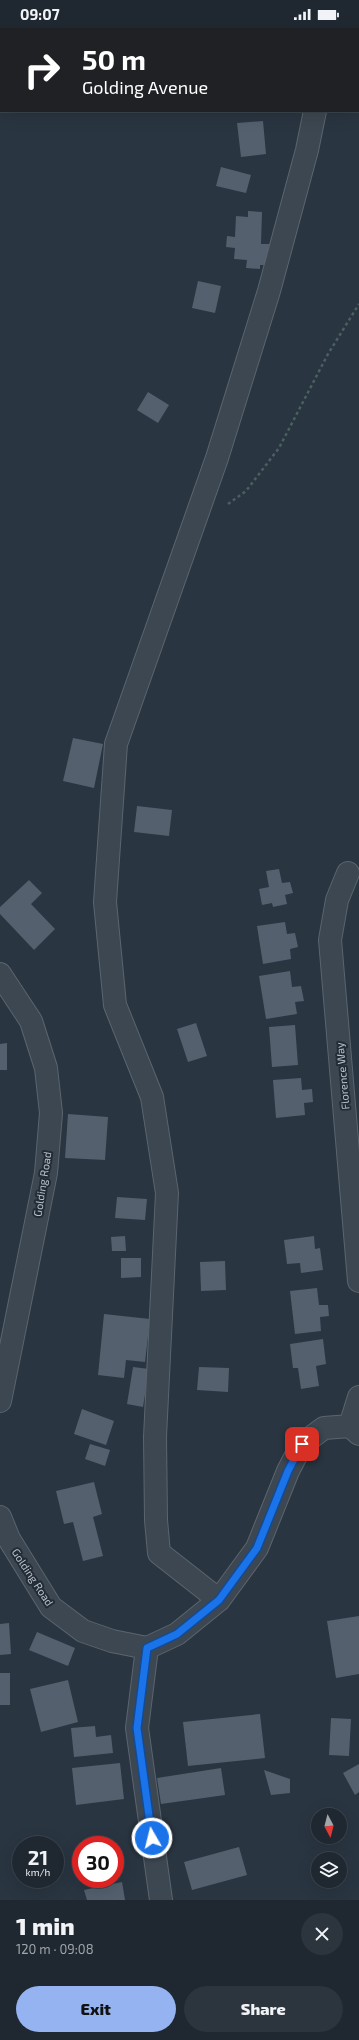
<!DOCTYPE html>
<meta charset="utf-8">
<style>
body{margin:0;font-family:"Exo 2",sans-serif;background:#2c343d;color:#f1f3f6;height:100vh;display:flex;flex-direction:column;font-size:15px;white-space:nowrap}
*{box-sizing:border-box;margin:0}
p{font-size:13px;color:#a1a6ab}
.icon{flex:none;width:22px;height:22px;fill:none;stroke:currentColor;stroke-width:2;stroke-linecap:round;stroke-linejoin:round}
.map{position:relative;height:1872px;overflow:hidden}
.side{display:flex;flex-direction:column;background:#1f2831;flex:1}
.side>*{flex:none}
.guide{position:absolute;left:0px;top:0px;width:359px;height:84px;box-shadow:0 4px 16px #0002,0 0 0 1px #3c444d;background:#202124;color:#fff;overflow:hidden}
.needle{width:26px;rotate:173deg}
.tools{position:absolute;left:311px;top:1780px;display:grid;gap:8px}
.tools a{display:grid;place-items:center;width:36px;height:36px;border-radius:50%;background:#1f2831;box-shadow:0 4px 16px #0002,0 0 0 1px #3c444d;font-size:20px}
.speed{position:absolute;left:12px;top:1808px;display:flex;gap:8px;font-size:20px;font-weight:700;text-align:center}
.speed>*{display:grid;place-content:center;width:52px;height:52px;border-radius:50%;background:#1f2831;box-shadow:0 4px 16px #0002,0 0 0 1px #3c444d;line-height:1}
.speed small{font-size:10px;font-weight:400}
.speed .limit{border:6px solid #d22;background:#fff;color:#111}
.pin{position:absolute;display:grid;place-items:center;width:34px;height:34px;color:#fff;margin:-17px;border-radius:8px;box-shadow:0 2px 6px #0006}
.me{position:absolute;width:44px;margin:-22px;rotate:352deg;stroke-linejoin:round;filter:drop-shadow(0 0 3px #0008)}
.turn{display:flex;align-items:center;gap:14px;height:84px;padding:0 16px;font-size:18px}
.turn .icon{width:52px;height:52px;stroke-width:2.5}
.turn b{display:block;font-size:28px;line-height:34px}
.round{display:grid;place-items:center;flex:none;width:42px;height:42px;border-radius:21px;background:#2c343d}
.headline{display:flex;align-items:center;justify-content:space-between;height:68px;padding:0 16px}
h1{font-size:24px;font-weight:800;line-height:30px}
.cta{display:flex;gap:8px;margin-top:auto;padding:8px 16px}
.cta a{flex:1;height:46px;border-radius:24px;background:#95b2f1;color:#111;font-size:16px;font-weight:800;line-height:46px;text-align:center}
.cta a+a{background:#2c343d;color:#f1f3f6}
.status{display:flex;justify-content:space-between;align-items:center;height:28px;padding:0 20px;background:#1f2831;direction:ltr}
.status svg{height:11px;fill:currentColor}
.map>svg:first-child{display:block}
</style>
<div class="status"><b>09:07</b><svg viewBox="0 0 49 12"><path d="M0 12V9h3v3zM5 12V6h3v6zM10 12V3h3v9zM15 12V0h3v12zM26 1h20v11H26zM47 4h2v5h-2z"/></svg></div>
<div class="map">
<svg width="359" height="1872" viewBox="0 0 359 1872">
<rect width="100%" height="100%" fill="#293541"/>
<path fill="#54606e" d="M263 93 266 126 241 129 237 95Z
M221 139 251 147 246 165 216 158Z
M248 183 262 184 261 216H269L268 237H260V241L246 240 247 232 234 231 235 220 226 219 227 208 235 209 236 188 248 189Z
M198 253 221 258 215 285 192 280Z
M148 364 169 377 158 395 137 382Z
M73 710 103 716 94 760 63 753Z
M137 778 172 782 169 808 134 804Z
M279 841 282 855 290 854 293 865 285 867 287 876 273 879 272 875 262 877 259 861 269 859 266 843Z
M29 852 42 865 31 876 55 901 34 922 0 886V879Z
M285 894 287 906 295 905 298 919 290 921 291 931 263 936 257 898Z
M290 943 292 959 301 958 304 973 295 974 297 986 266 991 259 948Z
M196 995 207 1028 188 1034 177 1001Z
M295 997 298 1037 272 1039 269 999Z
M7 1015V1042H0V1016Z
M301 1050 302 1062 312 1061 313 1074 304 1075 305 1087 276 1090 273 1052Z
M68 1086 108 1089 105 1132 65 1130Z
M117 1169 147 1171 145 1192 115 1190Z
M125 1208 126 1223H112L111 1209Z
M314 1208 315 1221 320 1220 323 1242 301 1245 300 1235 287 1236 284 1212Z
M121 1230H141V1249L121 1250Z
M225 1233 226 1262 201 1263 200 1234Z
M317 1260 319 1277H328L329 1288 320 1289 321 1303 295 1306 290 1263Z
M104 1286 150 1291 145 1334 126 1332 124 1350 98 1347Z
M323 1311 326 1336 316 1338 319 1358 301 1361 298 1340H293L290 1316Z
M133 1339 149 1341 143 1379 127 1376Z
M199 1339 229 1340 228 1364 197 1362Z
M82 1381 114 1393 106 1417 74 1406Z
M90 1416 110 1422 105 1438 85 1431Z
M94 1454 102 1486 93 1489 103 1528 83 1533 73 1494 64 1496 56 1463Z
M359 1588V1646L336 1650 327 1593Z
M9 1595 11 1626 0 1627V1596Z
M37 1604 75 1620 68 1638 29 1622Z
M0 1645H10V1677H0Z
M68 1652 78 1694 41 1704 30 1661Z
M260 1686 265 1730 188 1738 183 1694Z
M331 1690 351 1691 349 1728 329 1727Z
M95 1698 96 1709 111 1707 113 1725 74 1729 71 1700Z
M120 1735 124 1771 76 1777 72 1740Z
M359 1736V1764L355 1767 343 1745Z
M221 1740 225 1767 161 1776 157 1750Z
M264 1742 290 1751V1765L271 1767Z
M239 1819 247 1847 192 1862 184 1834Z
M122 1854 125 1872H87L84 1862Z"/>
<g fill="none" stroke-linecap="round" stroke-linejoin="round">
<g stroke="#5b656f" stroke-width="24">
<path id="street" d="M314 0V1
M348 845 337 872 330 912 359 1253
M0 946 31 993 46 1040 51 1085 46 1145 0 1373
M350 1398 359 1369
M0 1489 9 1511 51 1579 83 1603 112 1613 147 1620
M219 1572 159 1525 156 1492 155 1409 167 1165 152 1069 115 977 105 874 116 716 217 430 269 263 307 122 315 83
M147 1620 177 1606 219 1572 257 1520 288 1443 302 1416 324 1400 350 1398 359 1406
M147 1620 137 1700 161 1872"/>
</g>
<path stroke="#4b6061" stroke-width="2.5" stroke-dasharray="3 3" stroke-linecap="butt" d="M228 476 246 463 279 420 328 326 359 276"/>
<use href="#street" stroke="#3d4751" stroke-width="22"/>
</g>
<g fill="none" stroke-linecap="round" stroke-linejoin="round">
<g stroke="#114b97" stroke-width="10">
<path id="route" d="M152 1810 137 1700 147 1620 177 1606 219 1572 257 1520 288 1443 302 1416"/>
</g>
<use href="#route" stroke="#1a73e8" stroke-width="7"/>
</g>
<g text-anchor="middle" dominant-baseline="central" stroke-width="4" stroke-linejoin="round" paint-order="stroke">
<g font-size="11" fill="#bac2cb" stroke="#222c37">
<text transform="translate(342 1048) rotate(-95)">Florence Way</text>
<text transform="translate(42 1156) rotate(-81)">Golding Road</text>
<text transform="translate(33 1549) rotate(57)">Golding Road</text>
</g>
</g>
</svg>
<div class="tools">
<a><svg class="needle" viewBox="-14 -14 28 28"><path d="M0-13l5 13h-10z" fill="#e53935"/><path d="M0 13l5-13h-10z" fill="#a1a6ab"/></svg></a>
<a><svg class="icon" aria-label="layers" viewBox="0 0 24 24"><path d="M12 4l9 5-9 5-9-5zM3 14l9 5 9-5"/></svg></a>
</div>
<div class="speed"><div>21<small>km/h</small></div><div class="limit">30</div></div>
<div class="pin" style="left:302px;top:1416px;background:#d93025"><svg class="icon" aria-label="arrive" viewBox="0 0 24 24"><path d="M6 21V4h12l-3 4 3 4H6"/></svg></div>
<svg class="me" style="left:152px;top:1810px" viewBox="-20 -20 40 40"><circle r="17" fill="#1a73e8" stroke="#fff" stroke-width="3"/><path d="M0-11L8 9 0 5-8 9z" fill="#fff"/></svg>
<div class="guide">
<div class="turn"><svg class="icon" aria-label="right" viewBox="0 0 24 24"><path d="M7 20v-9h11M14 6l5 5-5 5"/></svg><div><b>50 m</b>Golding Avenue</div></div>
</div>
</div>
<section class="side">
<div class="headline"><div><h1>1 min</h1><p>120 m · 09:08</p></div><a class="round"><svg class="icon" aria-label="close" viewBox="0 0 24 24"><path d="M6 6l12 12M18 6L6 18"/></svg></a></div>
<div class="cta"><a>Exit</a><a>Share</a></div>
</section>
